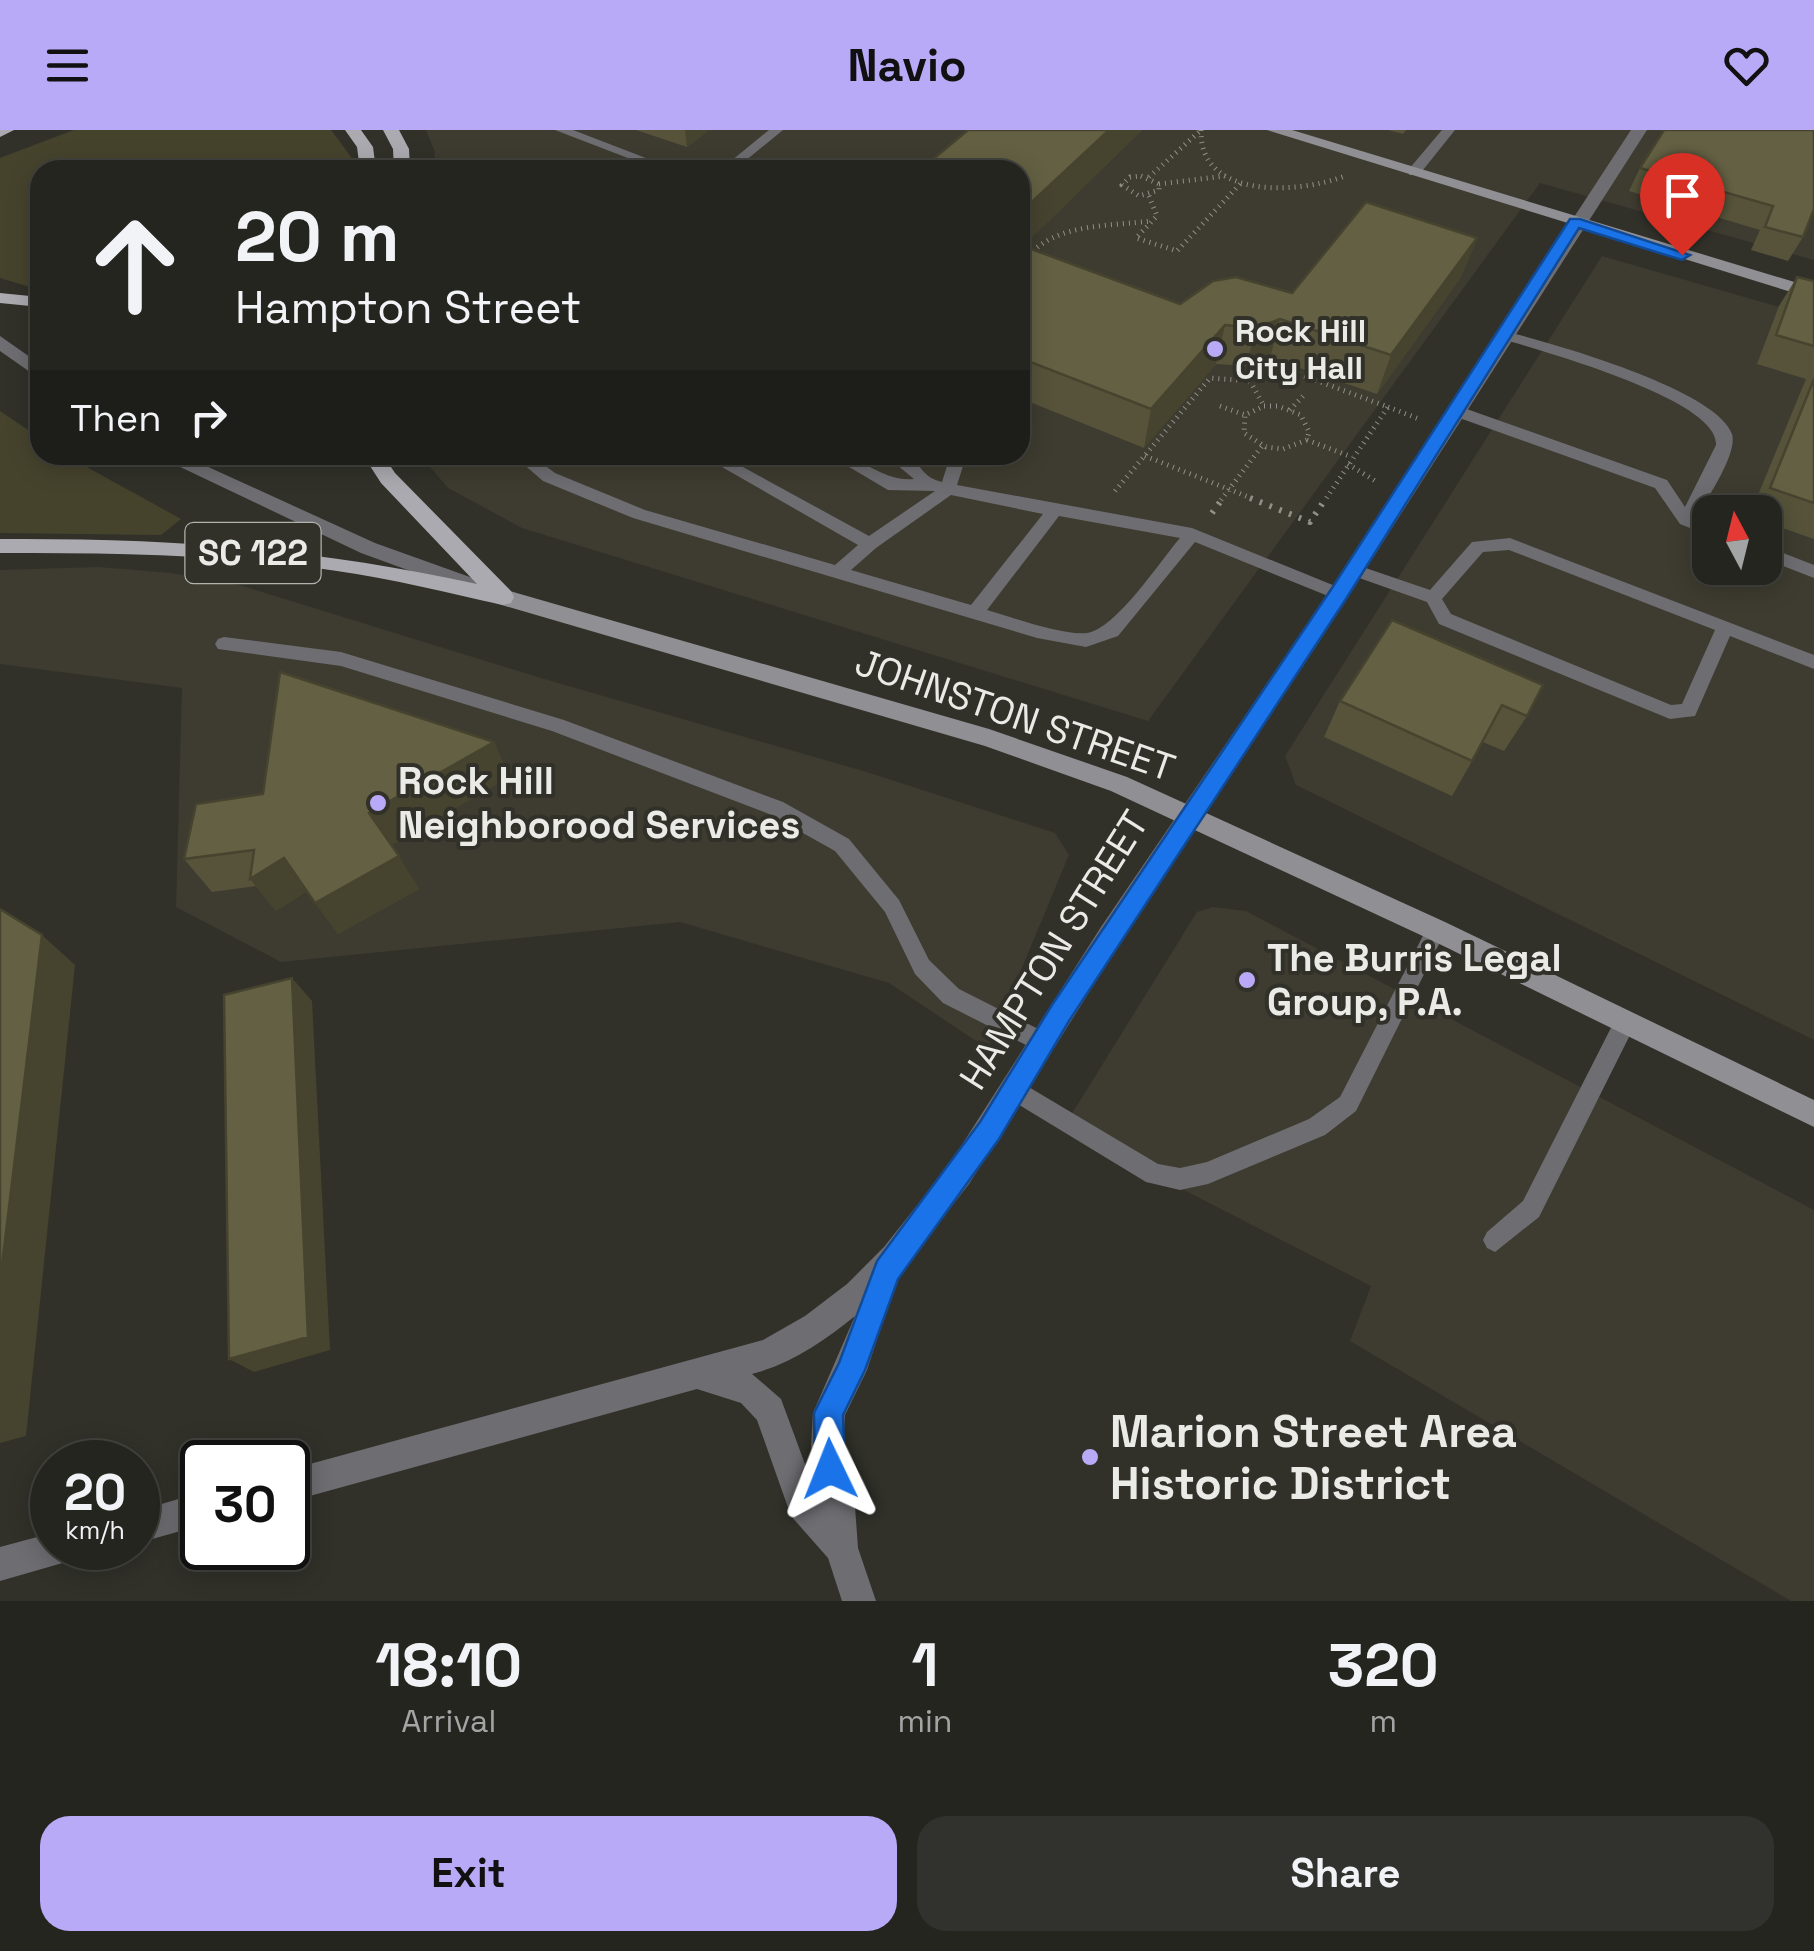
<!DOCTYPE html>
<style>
body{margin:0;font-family:"Space Grotesk",sans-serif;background:#31312d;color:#f1f3f6;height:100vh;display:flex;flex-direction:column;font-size:38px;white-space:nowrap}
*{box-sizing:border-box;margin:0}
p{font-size:32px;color:#a3a5a5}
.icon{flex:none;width:55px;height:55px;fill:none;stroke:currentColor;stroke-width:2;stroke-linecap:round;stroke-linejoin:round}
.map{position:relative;height:1471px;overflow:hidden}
.drawer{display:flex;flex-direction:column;background:#252520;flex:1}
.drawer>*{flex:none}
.hud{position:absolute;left:30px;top:30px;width:1000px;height:305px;border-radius:30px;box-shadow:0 5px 25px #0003,0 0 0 2px #42423e;background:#252520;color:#f1f3f6;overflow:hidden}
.needle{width:65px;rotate:353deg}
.buttons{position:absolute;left:1692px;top:365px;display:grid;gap:20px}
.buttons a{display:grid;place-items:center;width:90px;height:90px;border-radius:20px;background:#252520;box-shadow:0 5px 25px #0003,0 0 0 2px #42423e;font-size:50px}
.speed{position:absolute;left:30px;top:1310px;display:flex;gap:20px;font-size:50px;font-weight:700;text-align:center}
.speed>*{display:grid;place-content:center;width:130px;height:130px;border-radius:50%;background:#252520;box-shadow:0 5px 25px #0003,0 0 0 2px #42423e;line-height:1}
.speed small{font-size:25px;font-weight:400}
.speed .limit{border:5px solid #111;border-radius:15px;background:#fff;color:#111}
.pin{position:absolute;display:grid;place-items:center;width:85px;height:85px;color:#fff;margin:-102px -42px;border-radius:50% 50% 50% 0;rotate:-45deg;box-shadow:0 0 10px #0007}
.pin .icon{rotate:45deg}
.me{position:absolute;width:110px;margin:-55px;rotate:358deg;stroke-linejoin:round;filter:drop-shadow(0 0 8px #0008)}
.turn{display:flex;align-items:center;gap:35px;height:210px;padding:0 40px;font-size:45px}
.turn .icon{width:130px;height:130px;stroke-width:2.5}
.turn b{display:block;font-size:70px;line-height:85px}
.then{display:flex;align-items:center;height:95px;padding:0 40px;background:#0003;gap:20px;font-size:38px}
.eta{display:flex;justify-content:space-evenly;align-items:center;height:170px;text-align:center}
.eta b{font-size:60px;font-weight:800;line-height:70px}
.primary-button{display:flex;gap:20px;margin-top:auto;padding:20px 40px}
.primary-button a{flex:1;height:115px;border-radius:30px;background:#b9aaf7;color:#111;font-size:40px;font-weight:800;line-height:115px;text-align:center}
.primary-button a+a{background:#31312d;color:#f1f3f6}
header{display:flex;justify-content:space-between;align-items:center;height:130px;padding:0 40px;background:#b9aaf7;color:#111;font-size:45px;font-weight:800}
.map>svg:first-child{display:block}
</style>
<header><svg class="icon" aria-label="menu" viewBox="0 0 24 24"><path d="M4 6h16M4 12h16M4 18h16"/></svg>Navio<svg class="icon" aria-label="heart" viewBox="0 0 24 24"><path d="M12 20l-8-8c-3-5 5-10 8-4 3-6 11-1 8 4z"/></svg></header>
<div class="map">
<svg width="1814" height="1471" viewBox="0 0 1814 1471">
<rect width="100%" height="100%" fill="#31312a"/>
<path fill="#3e3c30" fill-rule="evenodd" d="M426 0H1814V130L1540 53 1148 591 522 398 448 358 420 325H1020V40H434L435 22Z
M1602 126 1814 187V910L1296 655 1285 626ZM1710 382H1765V438H1710Z
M98 437 172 443 243 456 541 548 870 643 1055 703 1069 725 988 919 889 853 680 792 281 832 176 777 182 558 0 534V440Z
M1213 777 1246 781 1814 1080V1471H1791L1350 1211 1371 1156 1063 998 1197 782Z"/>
<path fill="#46432d" d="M74 0H331L351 27 349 40H40V160L0 148V28Z
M0 281 40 308V325H65L181 389 161 405 0 403Z"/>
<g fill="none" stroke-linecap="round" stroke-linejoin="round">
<path stroke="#91918b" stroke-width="5" stroke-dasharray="1 5" stroke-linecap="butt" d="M1201 0C1199 70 1298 64 1345 46
M1141 46 1159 54V60L1139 66 1122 55 1130 47Z
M1149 47 1200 1
M1159 54 1225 46
M1149 66 1157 86 1136 108 1177 121 1242 52
M1029 126C1055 93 1113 96 1151 91
M1250 251 1264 276
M1220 276 1245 285
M1264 276H1278L1301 285 1309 302 1307 310 1283 319 1266 317 1244 303 1245 285Z
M1388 277 1419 289
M1290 280 1303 266
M1307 310 1352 327
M1145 326 1256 370
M1348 334 1377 352
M1115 361 1210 248 1250 251 1283 238 1388 277 1325 370
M1221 370 1262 316"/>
<path stroke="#91918b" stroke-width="6" stroke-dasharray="2.5 8" stroke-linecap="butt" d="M1250 368 1310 392 1326 368
M1212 383 1223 368"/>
<path fill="#6e6d71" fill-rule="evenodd" d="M555 0H573L677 40H659Z
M769 0H783L734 40H720Z
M1442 0H1455L1419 45H1409V39Z
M488 36 495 37 496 40H482Z
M1504 201C1551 213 1716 259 1732 304 1738 324 1706 370 1696 388L1710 393V406L1680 394 1655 358 1451 285V277H1461L1667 350 1685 377 1716 315C1720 269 1538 220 1499 208L1497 205Z
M513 325H531L555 343 645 380 835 435 858 415 701 325H721L869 406 935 361 888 360 829 325C863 325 881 352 914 349L885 325C927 325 914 345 942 352L948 333 944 325H960L964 333 957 355 1192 398 1345 460 1348 464 1345 468H1333L1195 412 1118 506 1086 517 1037 508 633 388 543 351ZM951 365 1043 384 971 475 851 440 876 418ZM1059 386 1180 408C1160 431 1116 499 1087 503 1064 506 1011 487 987 480Z
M1510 408 1814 525V539L1730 506 1695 586 1670 589 1439 494 1427 472 1348 444 1345 440 1354 434 1430 460 1472 412ZM1509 420 1715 500 1682 574 1671 575 1451 484 1442 469 1483 422Z
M1765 416 1814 435V448L1765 429Z
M224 507 341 522 564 590 783 672 849 709 899 770 929 830 959 859 1050 905 1053 912 1050 919 1042 922 1034 919 943 873 915 844 885 782 835 721 769 684 552 601 341 536 218 519 215 514 218 509Z
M1436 791 1443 794 1446 800 1356 981 1325 1005 1208 1054 1180 1060 1146 1052 1006 967 1003 960 1006 953 1014 950 1022 953 1158 1034 1180 1038 1207 1032 1309 989 1340 967 1429 794Z
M1626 881 1634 884 1637 891 1539 1087 1495 1122 1487 1118 1483 1110 1487 1102 1523 1071 1618 884Z"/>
<path fill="#6e6d71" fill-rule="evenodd" d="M1631 0H1647L1326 501 1133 792 969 1054 898 1145 867 1240 845 1285 843 1316 854 1363 858 1418 876 1471H842L828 1428 791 1386 757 1290 741 1273 697 1259 288 1372V1340L763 1210 805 1186 847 1154 884 1117 949 1035 1101 797 1311 489ZM855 1186 813 1283 811 1316 822 1371 816 1364 781 1269 752 1244C791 1234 824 1211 855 1186Z
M202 1362V1395L138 1413V1381Z
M52 1403V1418H78L73 1430 0 1451V1417Z"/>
<path fill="#6e6d71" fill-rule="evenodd" d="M0 206 40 234V249L0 221Z
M155 325H182L375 413 495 456 498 461 487 469 361 423Z"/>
<path fill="#908f94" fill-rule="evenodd" d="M1267 0H1292L1814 158V169Z
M503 459 989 599 1127 647 1445 792 1814 970V997L1427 808 1111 661 985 616 495 473 492 467 495 461Z"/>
<path fill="#abaab0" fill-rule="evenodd" d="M0 0H14L0 7Z
M345 0H361L373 17 376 40H360L357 17Z
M383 0H399L409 19 410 40H394L393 19Z
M0 163 40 167V177L0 173Z
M363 325H383L395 343 511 461 514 467 511 473 503 475C448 463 393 449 337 441 226 424 113 423 0 423V409C167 408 314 418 477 454L381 353Z"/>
</g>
<path fill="#56533a" d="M636 0H709L687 17Z
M968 0H1142L1023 116 1180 174 1292 163 1477 108 1461 147 1377 264 1270 228 1246 236 1216 234 1144 318 1020 268V40Z
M1388 0H1406L1403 4Z
M1814 0 1803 107 1788 131 1751 120 1760 100 1629 61 1640 38Z
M1797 147 1814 151V409L1765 392V382H1751L1806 249 1757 234 1779 176Z
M1392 490 1527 586 1504 621 1483 612 1452 666 1324 607 1340 571Z
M494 612 509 647 391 715 419 759 338 804 307 761 276 781 256 756 212 762 184 729 263 664Z"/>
<path fill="#46432f" d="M685 0H709L687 17Z
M1109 0H1142L1020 119V83Z
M1477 108 1461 147 1377 264 1391 225Z
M1280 189 1270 228 1246 236 1256 198Z
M1225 195 1216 234 1144 318 1151 279Z
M494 612 509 647 389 716 369 683Z
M399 726 419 759 338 804 315 773Z
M284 728 308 761 276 781 250 749Z
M42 805 75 835 26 1306 0 1313V1152Z
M292 848 312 871 330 1220 254 1242 229 1229Z"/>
<path fill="#646043" stroke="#46432f" stroke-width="2.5" d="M968 0H1109L1020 83V40H920Z
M1664 0H1814V79L1803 107 1765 97 1773 76 1640 38Z
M1366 72 1477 108 1391 225 1280 189 1256 198 1225 195 1151 279 1020 228V118L1023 116 1180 174 1213 151 1236 147 1292 163Z
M1797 147 1814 151V216L1776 205Z
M1814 249V373L1770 358Z
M1392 490 1543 555 1527 586 1502 575 1472 631 1340 571Z
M280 542 494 612 369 683 399 726 315 773 284 728 250 749 254 720 184 729 196 674 263 664Z
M0 779 42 805 0 1152Z
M292 848 308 1207 229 1229 224 865Z"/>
<path fill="#1a73e8" stroke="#114b97" stroke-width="2.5" d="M1570 89H1580L1690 125 1682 130 1579 98 1346 469 1069 891 999 1009 898 1149 865 1240 843 1285 845 1339 841 1350 830 1354 820 1350 815 1339 814 1283 839 1233 877 1131 980 992 1052 875 1332 458Z"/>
<g fill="#b9aaf7" stroke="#31312a" stroke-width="4">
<circle cx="1215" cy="219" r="10"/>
<circle cx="378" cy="673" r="10"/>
<circle cx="1247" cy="850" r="10"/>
<circle cx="1090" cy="1327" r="10"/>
</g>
<g text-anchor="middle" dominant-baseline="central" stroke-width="8" stroke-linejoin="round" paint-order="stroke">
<g font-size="32" font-weight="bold" fill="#eaeae6" stroke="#31312a" text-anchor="start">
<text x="1235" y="201">Rock Hill<tspan x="1235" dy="37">City Hall</tspan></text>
</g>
<rect fill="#31312a" stroke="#b2b2ae" stroke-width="2.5" x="185.5" y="393" width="135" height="60" rx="8"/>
<g font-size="35" font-weight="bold" fill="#eaeae6">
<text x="253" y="423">SC 122</text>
</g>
<g font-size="38" fill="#eaeae6" stroke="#31312a">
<text transform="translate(1015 585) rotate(19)">JOHNSTON STREET</text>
<text transform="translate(1054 820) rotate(-58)">HAMPTON STREET</text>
</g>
<g font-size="38" font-weight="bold" fill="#eaeae6" stroke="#31312a" text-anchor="start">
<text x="398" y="651">Rock Hill<tspan x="398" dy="44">Neighborood Services</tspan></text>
<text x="1267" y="828">The Burris Legal<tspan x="1267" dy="44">Group, P.A.</tspan></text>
</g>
<g font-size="45" font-weight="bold" fill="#eaeae6" stroke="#31312a" text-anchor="start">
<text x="1110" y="1301">Marion Street Area<tspan x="1110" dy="52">Historic District</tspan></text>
</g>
</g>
</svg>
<div class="buttons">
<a><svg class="needle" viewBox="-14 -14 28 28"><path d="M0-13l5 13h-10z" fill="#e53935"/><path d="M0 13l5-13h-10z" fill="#a3a5a5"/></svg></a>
</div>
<div class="speed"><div>20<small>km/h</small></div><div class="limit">30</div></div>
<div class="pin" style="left:1682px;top:125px;background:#d93025"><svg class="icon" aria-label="arrive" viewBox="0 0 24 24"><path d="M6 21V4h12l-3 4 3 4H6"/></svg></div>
<svg class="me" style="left:830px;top:1339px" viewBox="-20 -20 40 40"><path d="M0-17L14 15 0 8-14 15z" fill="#1a73e8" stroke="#fff" stroke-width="4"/></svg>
<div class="hud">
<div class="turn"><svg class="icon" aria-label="ahead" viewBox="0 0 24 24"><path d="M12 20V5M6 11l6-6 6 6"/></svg><div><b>20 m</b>Hampton Street</div></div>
<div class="then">Then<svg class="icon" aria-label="right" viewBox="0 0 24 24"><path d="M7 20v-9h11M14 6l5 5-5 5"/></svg></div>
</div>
</div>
<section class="drawer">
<div class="eta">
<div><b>18:10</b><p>Arrival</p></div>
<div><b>1</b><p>min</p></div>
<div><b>320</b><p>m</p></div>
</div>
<div class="primary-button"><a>Exit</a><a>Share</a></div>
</section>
